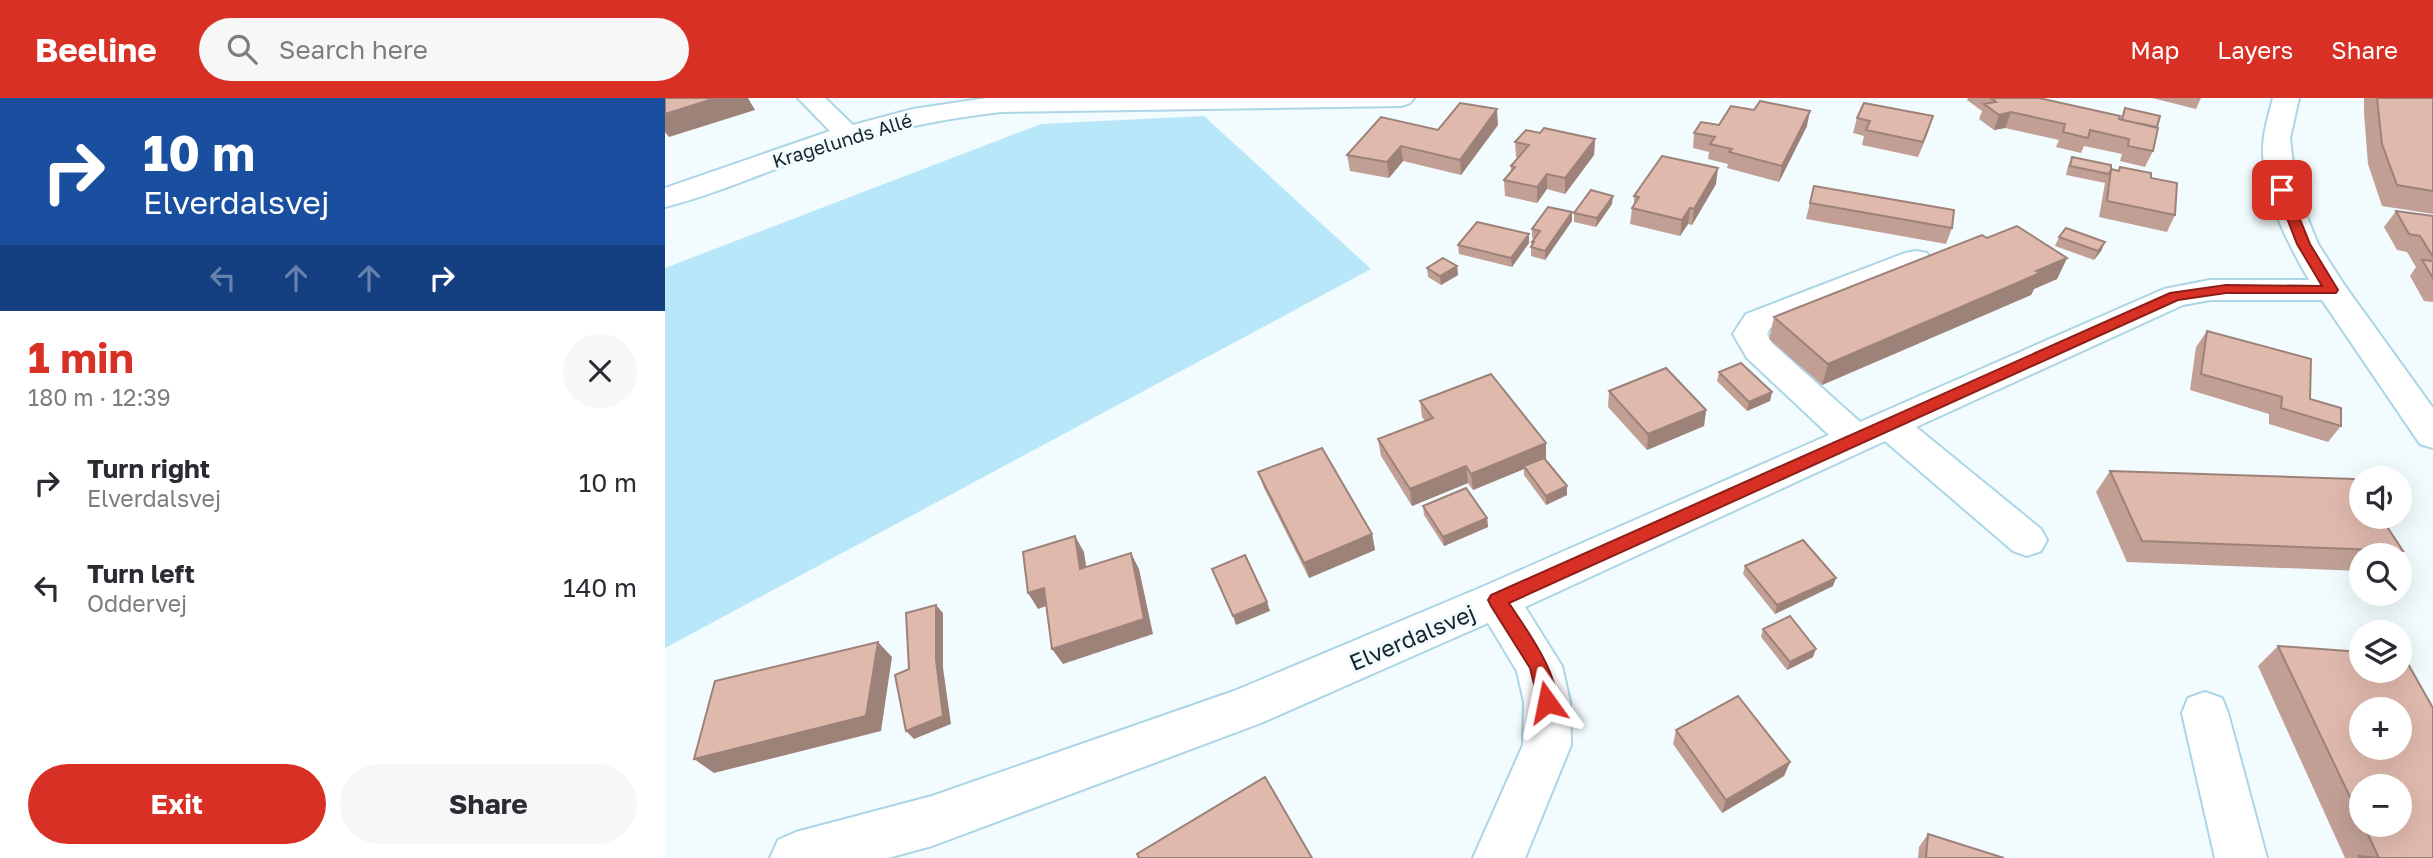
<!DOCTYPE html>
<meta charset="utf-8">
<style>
body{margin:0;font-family:"Golos Text",sans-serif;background:#f7f7f7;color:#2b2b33;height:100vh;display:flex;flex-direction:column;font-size:26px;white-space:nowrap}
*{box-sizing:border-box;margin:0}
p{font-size:23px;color:#7c7c81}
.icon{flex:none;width:38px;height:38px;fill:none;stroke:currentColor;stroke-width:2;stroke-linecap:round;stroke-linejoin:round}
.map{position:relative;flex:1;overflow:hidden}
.panel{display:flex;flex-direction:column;background:#fff;width:665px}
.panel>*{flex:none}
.banner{background:#1a4fa0;color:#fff;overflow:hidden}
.tools{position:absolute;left:1684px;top:368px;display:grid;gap:14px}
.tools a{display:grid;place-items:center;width:63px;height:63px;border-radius:50%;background:#fff;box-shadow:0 7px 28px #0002;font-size:35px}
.pin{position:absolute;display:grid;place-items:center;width:60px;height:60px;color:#fff;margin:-30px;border-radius:14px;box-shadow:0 4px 10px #0006}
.me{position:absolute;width:77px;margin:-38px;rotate:348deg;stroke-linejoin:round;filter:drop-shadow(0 0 5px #0008)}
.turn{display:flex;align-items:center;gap:24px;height:147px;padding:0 28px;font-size:32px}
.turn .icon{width:91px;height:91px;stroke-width:2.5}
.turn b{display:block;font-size:49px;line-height:60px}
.lanes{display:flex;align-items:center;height:66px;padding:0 28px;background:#0003;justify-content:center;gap:35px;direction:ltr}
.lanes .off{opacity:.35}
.round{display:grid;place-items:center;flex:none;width:74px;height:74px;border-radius:37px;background:#f7f7f7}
.head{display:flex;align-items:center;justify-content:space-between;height:119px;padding:0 28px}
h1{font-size:42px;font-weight:700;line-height:52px;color:#d93025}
.action{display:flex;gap:14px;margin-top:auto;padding:14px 28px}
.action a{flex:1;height:80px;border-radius:42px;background:#d93025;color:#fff;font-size:28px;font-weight:700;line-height:80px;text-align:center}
.action a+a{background:#f7f7f7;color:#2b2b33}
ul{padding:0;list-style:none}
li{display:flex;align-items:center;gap:21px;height:105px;padding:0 28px}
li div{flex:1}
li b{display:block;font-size:26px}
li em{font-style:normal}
header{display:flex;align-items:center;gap:42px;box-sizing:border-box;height:98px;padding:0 35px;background:#d93025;color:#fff}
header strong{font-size:33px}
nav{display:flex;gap:38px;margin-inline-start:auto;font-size:24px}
.search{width:490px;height:63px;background:#f7f7f7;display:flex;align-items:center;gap:18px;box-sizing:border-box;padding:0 24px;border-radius:38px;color:#7c7c81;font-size:26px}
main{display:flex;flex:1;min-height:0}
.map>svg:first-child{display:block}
</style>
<header>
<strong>Beeline</strong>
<div class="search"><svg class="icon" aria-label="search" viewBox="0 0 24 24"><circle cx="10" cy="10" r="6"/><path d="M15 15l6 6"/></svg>Search here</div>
<nav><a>Map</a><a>Layers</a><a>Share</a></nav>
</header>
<main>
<section class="panel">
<div class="banner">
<div class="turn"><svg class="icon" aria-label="right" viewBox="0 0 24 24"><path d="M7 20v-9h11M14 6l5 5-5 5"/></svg><div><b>10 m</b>Elverdalsvej</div></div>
<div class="lanes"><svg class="icon off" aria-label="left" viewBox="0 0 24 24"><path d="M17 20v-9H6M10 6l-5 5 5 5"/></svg><svg class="icon off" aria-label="ahead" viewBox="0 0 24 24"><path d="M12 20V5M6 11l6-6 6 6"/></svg><svg class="icon off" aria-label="ahead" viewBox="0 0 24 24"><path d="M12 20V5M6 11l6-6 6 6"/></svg><svg class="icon" aria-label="right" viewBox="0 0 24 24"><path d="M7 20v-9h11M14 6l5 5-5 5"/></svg></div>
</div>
<div class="head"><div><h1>1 min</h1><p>180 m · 12:39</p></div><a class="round"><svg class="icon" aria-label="close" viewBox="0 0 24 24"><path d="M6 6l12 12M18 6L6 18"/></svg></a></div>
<ul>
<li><svg class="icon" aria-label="right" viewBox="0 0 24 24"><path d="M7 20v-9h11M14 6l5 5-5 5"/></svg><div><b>Turn right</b><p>Elverdalsvej</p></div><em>10 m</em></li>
<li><svg class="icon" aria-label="left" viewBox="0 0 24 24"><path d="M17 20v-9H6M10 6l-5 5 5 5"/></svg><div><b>Turn left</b><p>Oddervej</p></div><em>140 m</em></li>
</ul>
<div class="action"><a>Exit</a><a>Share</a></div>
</section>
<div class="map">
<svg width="1768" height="760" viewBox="0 0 1768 760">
<rect width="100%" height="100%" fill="#f2fbfe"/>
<path fill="#b8e7f9" d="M539 18 706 171 0 550V170L376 26Z"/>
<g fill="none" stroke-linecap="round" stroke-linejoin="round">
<g stroke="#acd5e5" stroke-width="4">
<path id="minor" d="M133 0H160L188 27 248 11 322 0H749L745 5 736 8 336 14C273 21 213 34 153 55 102 73 52 96 0 109V90L165 33Z
M1608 0H1634L1625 40 1631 92 1653 146 1680 188 1768 310V350L1755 346 1657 202H1545L1518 207 1251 329 1376 431 1382 442 1376 453 1362 458 1348 453 1220 343 860 509 897 568 905 604 906 647 860 760H808L858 647 859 604 852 573 823 525 596 625 267 748 223 760H105L113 742 131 734 267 698 569 593 817 489 1164 337 1082 260 1068 236 1081 216 1240 155 1251 153 1262 155 1266 162 1262 169 1105 230 1102 236 1107 245 1195 324 1499 191 1545 182H1644C1621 142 1592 86 1599 38 1601 25 1605 12 1608 0Z
M1540 594 1557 600 1563 615 1602 760H1550L1517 615 1523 600Z"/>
</g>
<use href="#minor" fill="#fff" fill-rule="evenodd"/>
</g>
<path fill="#c19f95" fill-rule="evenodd" d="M1303 0H1374L1455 21 1460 10 1488 53 1480 69 1455 63 1457 56 1419 48 1416 55 1391 49 1394 42 1340 30 1329 32 1314 21 1317 13 1302 2Z
M1487 0H1536L1531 11Z
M1699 0H1768V116L1717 108 1703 66 1699 15Z
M1268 18 1253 59 1197 47 1199 38 1188 35 1192 20Z
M833 27 796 77 738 63 724 80 685 73 682 57 773 32Z
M1054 27 1142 28 1114 84 1062 70 1063 66 1043 61 1044 54 1028 50 1029 35Z
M875 35 930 41 929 57 900 96 882 91 872 105 840 98 839 82 846 73V68L853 60 851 59 850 44Z
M1407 59 1446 71 1453 73 1455 69 1486 80 1510 117 1502 134 1434 119 1440 85 1401 77 1403 68Z
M1051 86 1027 127 1023 126 1015 138 965 126 967 110 969 107V98Z
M1149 88 1287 130 1281 146 1141 121Z
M947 106 931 129 909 124V115Z
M1731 113 1768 118V204L1759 203 1745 178 1751 169 1742 154 1732 152 1719 129Z
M907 114V123L880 162 866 158V149L867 144 869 140H867V131Z
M1394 139 1440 144 1436 153 1429 162 1390 148Z
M1322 140 1402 160 1392 181 1369 191 1366 197 1157 287 1104 241 1109 219Z
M864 145 847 169 794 156 793 147Z
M792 168 793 177 776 187 763 179 762 170Z
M1542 233 1645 301 1676 328 1663 344 1604 326V316L1525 292 1531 249Z
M1054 274 1107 294 1105 303 1082 313 1052 283Z
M944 293 1041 312 1039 328 982 352 943 309Z
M755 303 881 362 902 397 881 407 859 377V371L808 392 803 385 747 408 716 358 713 341 760 323 757 319Z
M1445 373 1738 453 1734 457H1696V473L1462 464 1431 394Z
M593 374 707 436 710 452 644 480 599 390Z
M758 408 822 420 823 429 779 448 759 417Z
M1080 468 1168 488 1110 516 1078 476Z
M1098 531 1148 559 1122 572 1096 539Z
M1613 548 1768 760H1680L1593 568ZM1696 688 1734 726H1696Z
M1011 632 1125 664 1119 678 1057 715 1008 646Z
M1263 736 1339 760H1253L1254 749Z"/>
<path fill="#9d8279" d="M51 0H83L90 12 4 39 0 34V16Z
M832 11 833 27 796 77 795 62Z
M1145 13 1142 28 1114 84 1117 68Z
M1346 14 1340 30 1329 32 1334 17Z
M1268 18 1263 34 1253 59 1258 44Z
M930 41 929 57 900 96V80Z
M736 48 738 63 724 80 722 64Z
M1053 70 1051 86 1027 127 1029 111Z
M882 76V91L872 105V89Z
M948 98 947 106 931 129 932 120Z
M1025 110 1023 126 1015 138 1017 122Z
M907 114V123L880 162V153Z
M864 136V145L847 169 846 160Z
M1440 144 1436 153 1429 162 1433 153Z
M1402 160 1392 181 1369 191 1366 197 1157 287 1163 266Z
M792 168 793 177 776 187 775 178Z
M1107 294 1105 303 1082 313 1084 304Z
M1041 312 1039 328 982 352 983 336Z
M881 345V362L859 368V371L808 392 806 376Z
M801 368 803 385 747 408 745 391Z
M902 388V397L881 407V398Z
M822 420 823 429 779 448 778 439Z
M707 436 710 452 644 480 639 465Z
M410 438 419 454 424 487 415 471Z
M466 455 474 471 488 536 398 566 387 551Z
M1171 480 1168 488 1110 516 1112 507Z
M379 490 389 505 373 511 363 495Z
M602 504 605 513 571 527 568 518Z
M271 507 278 515V570L286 626 249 641 241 633 271 562Z
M213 544 227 559 216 633 49 675 29 661Z
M1151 551 1148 559 1122 572 1125 564Z
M1125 664 1119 678 1057 715 1061 702Z"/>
<path fill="#e0b9ad" stroke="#9d8279" stroke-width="2" fill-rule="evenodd" d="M0 0H51L0 16Z
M1326 0H1374L1455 18 1454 21 1493 30 1488 53 1463 48 1464 41 1425 32 1423 40 1398 34 1400 26 1346 14 1334 17 1319 6 1331 4Z
M1712 0H1768V93L1732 87 1717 46Z
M1095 3 1145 13 1117 68 1064 54 1067 51 1045 46 1050 39 1029 35 1036 24 1054 27 1066 8 1089 12Z
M795 5 832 11 795 62 736 48 722 64 682 57 716 19 773 32Z
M1199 5 1268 18 1258 44 1201 32 1205 23 1192 20Z
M1460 10 1495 18 1492 29 1457 22Z
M879 30 930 41 900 80 882 76 872 89 839 82 850 69 846 68 864 47 850 44 861 32 875 35Z
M997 58 1053 70 1029 111 1025 110 1017 122 967 110 974 99 969 98Z
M1407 59 1446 67V71L1444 76 1405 68Z
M1455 69 1486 75V80L1512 85 1510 117 1442 103 1446 71 1454 73Z
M1149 88 1289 112 1287 130 1145 105Z
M926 92 948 98 932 120 909 115Z
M883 109 907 114 880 153 866 149 869 144H867L875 133 867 131Z
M1731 113 1768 118V159L1755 138 1744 136Z
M812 124 864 136 846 160 793 147Z
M1352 128 1402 160 1371 173 1375 175 1163 266 1109 219 1317 137 1322 140Z
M1401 130 1440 144 1433 153 1394 139Z
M778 160 792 168 775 178 762 170Z
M1757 162 1768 163V180Z
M1542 233 1646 261 1645 301 1676 310V328L1616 310 1617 299 1536 276Z
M1076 265 1107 294 1084 304 1054 274Z
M1001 270 1041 312 983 336 944 293Z
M826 276 881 345 806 376 801 368 745 391 713 341 768 320 755 303Z
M657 350 707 436 639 465 593 374Z
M879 360 902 388 881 398 859 368Z
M1445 373 1689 381 1696 390V418H1715L1738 453 1477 443Z
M801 390 822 420 778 439 758 408Z
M410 438 415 471 466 455 479 521 387 551 379 490 363 495 358 454Z
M1138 442 1171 480 1112 507 1080 468Z
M580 457 602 504 568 518 547 471Z
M271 507V562L278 618 241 633 230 577 244 571 241 515Z
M1125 518 1151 551 1125 564 1098 531Z
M213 544 201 618 29 661 50 583Z
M1613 548 1696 554V572H1734V557H1738L1768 610V760H1695L1694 758 1714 760 1698 726H1734V688H1696V722ZM1696 611H1734V649H1696Z
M1073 598 1125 664 1061 702 1011 632Z
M600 679 647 760H474L472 756Z
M1263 736 1339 760H1261Z"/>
<path fill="#d93025" stroke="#8d1f18" stroke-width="2" d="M1617 88 1623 92 1645 146 1673 192 1671 195H1561L1513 202 844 505C858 527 901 584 889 610L882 613 875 610 865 570 826 508 823 502 826 497 1505 195 1561 187 1657 188 1632 146 1611 92Z"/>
<g text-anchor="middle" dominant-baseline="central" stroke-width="6" stroke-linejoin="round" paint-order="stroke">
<g font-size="19" fill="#15252b" stroke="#f2fbfe">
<text transform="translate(177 42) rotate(-17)">Kragelunds Allé</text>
</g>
<g font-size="23" fill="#15252b" stroke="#f2fbfe">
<text transform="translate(747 539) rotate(-23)">Elverdalsvej</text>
</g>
</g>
</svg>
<div class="tools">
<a><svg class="icon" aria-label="sound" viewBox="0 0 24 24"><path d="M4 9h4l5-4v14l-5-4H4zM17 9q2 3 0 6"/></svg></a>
<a><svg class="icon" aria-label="search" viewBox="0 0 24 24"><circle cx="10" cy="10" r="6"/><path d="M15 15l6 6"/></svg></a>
<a><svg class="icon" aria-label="layers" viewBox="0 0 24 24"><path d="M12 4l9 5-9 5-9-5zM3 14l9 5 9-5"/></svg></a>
<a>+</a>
<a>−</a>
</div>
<div class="pin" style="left:1617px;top:92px;background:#d93025"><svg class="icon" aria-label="arrive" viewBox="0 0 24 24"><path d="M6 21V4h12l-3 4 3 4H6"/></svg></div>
<svg class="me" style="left:882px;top:604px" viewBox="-20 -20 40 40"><path d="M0-17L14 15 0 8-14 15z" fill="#d93025" stroke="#fff" stroke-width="4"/></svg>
</div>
</main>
